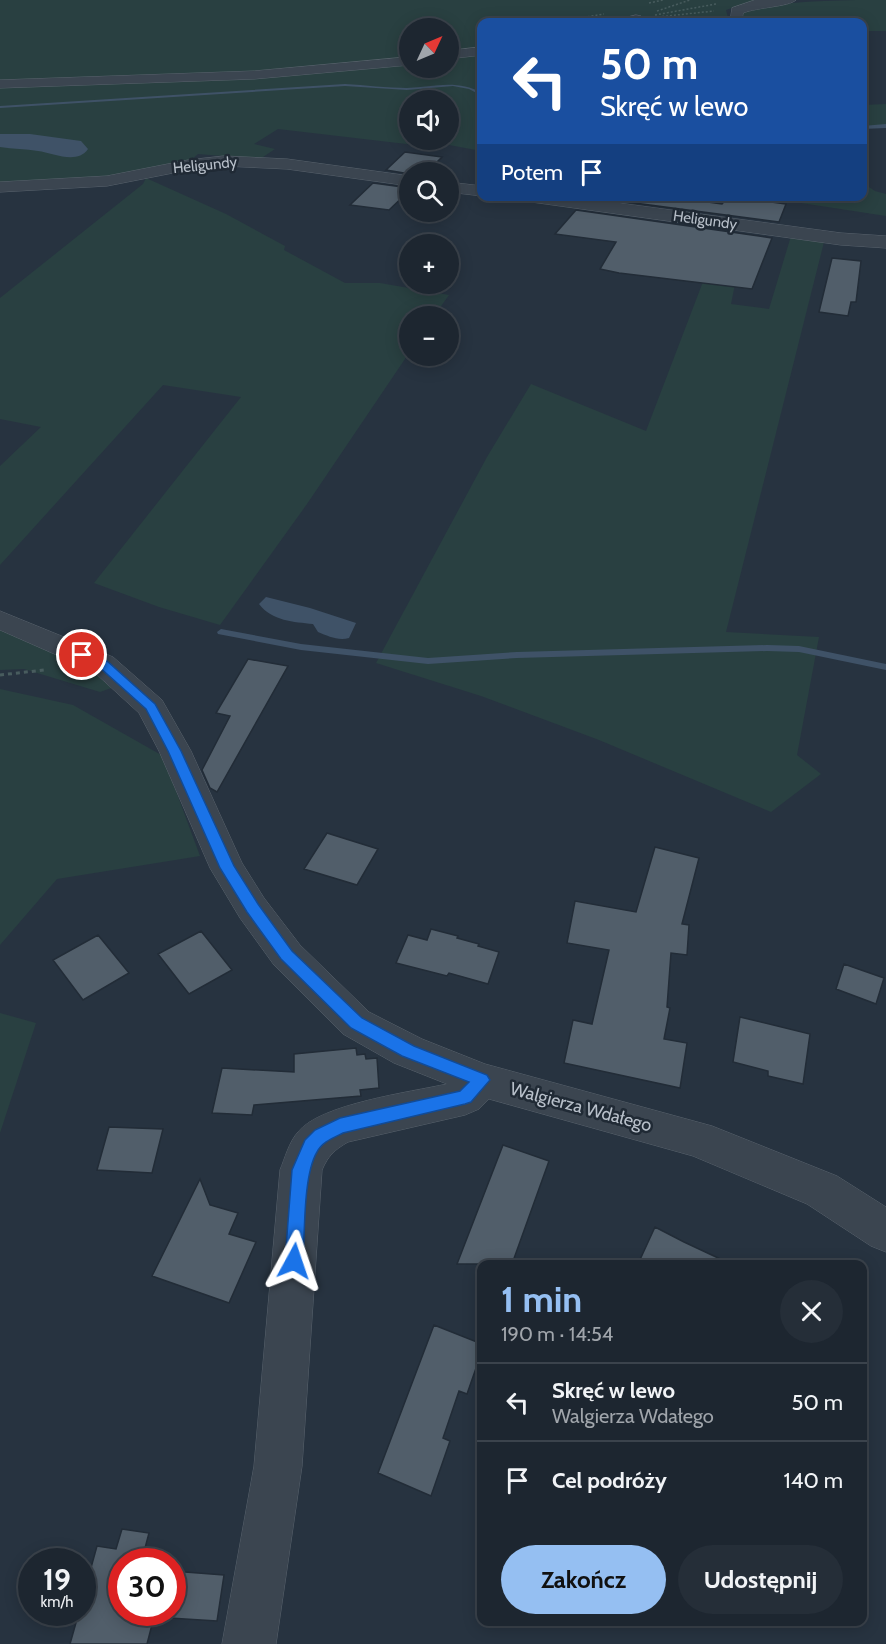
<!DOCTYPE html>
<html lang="pl">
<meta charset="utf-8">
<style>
body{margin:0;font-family:Cabin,sans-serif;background:#252e38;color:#f1f3f6;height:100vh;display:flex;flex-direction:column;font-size:22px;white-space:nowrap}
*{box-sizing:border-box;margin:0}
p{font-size:20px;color:#a0a5ab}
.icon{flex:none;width:33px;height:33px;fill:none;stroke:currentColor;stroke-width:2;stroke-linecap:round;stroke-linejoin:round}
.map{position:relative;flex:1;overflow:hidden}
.drawer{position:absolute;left:477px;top:1260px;width:390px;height:366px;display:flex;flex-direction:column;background:#1d2630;border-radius:12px;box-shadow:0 3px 15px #0003,0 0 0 2px #3b434c}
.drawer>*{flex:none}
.hud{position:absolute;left:477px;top:18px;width:390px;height:183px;border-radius:12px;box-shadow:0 3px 15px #0003,0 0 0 2px #3b434c;background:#1a4fa0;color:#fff;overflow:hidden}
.needle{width:39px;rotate:46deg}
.controls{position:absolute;left:399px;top:18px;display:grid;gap:12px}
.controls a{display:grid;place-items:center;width:60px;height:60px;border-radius:50%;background:#1d2630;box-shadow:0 3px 15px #0003,0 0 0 2px #3b434c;font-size:30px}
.speed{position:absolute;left:18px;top:1548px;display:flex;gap:12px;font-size:30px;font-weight:700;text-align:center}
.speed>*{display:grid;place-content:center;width:78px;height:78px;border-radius:50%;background:#1d2630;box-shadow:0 3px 15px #0003,0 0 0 2px #3b434c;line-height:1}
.speed small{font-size:15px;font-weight:400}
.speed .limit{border:9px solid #d22;background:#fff;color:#111}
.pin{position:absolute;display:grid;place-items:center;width:51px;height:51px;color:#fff;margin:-26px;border:3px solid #fff;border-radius:50%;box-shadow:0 2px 6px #0007}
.me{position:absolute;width:66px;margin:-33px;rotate:5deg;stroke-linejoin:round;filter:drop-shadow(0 0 4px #0008)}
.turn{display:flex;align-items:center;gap:21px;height:126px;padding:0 24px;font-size:27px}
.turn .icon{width:78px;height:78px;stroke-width:2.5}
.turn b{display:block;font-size:42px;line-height:51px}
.then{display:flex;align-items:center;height:57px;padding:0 24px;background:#0003;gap:12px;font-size:22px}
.round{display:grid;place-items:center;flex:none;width:63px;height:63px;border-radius:32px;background:#252e38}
.summary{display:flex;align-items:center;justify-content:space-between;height:102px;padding:0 24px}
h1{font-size:36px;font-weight:700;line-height:45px;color:#95bff2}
.action{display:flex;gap:12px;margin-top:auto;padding:12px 24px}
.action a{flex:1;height:69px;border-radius:36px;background:#95bff2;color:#111;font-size:24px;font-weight:700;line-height:69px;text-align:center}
.action a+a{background:#252e38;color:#f1f3f6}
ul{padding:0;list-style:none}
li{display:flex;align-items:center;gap:18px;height:78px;padding:0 24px;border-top:2px solid #3b434c}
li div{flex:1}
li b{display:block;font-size:22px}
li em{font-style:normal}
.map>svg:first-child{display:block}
</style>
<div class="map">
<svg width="886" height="1644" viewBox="0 0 886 1644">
<rect width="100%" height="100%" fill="#273340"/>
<path fill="#294041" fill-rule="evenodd" d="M0 0H772L744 4 726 10 729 22H482L481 151 444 144 432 147 278 129 254 144 275 149 260 159 198 154 190 161 103 179 0 184ZM410 28H448V68H410ZM410 100H448V140H410Z
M886 0V31H863L862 22H741V12C784 0 840 0 886 0Z
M886 104V125L863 126V105Z
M146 178 226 214 285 246 284 250 345 283H380L449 295 434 316H410L409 353 307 504 220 625 159 607 94 583 241 397 163 385 0 565V466L41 427 0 419V298L143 184Z
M863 183 875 191 886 194V216L762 197 862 196Z
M791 236 825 238 726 632 819 637 797 755 821 774 771 812 599 740 481 696 376 663 487 457 531 384 646 431 709 266 738 269 731 304 769 309Z
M0 629 63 656 117 686 100 692 24 669 0 670Z
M0 689 73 705 163 756 200 856 57 879 0 945Z
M0 1013 36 1023 0 1133Z"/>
<path fill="#3f5267" d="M0 134H30L81 141 88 149C77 165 53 153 38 151 26 149 13 149 0 147Z
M266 597 310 608 356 623 349 638C338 641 328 636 318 632L313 624C294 622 272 621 259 604Z"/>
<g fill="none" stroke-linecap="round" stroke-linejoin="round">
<path fill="#3f5267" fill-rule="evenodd" d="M345 84C365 85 387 88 407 88 433 87 457 79 482 93V96L469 89 453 86 407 90 345 86 0 108V106Z
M886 124V128L862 129V126Z
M221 629 301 644 428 658 517 652 767 645 799 646 886 664V670L799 652 767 651 517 658 428 664 301 650 218 634 217 632Z"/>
</g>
<path fill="#515e6a" stroke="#222c37" stroke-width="1.5" d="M405 152 442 157 427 172 410 174 386 170Z
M373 183 410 188V190L389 210 350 205Z
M664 196 722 204 729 196 786 204 779 222 589 197Z
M576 210 772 238 752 289 619 273 600 269 616 242 555 234Z
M832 258 861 261 856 302H851L848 316 819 312Z
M248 659 288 666 217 792 210 788 202 770 230 716 216 713Z
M327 833 378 849 357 885 304 869Z
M655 847 699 858 682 924 689 925 687 955 671 953 667 1007 670 1008 664 1039 687 1043 680 1088 564 1063 573 1020 592 1024 609 950 567 943 575 901 636 912Z
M431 929 458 936 457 938 479 944 478 946 499 952 488 984 449 973 447 976 396 963 408 935 427 940Z
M201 931 232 970 189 994 158 954Z
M98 935 129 973 83 1000 53 960Z
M844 964 884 978 876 1004 836 989Z
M740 1017 810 1034 803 1084 768 1076V1071L733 1062Z
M356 1048 357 1055 365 1054 366 1059 377 1058 379 1088 360 1090 361 1096 254 1105 252 1115 212 1113 222 1068 294 1072V1054Z
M109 1127 163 1129 152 1173 97 1170Z
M503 1145 549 1161 512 1264H457Z
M200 1179 210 1205 238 1213 229 1234 256 1242 229 1303 152 1276Z
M655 1227 684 1242 731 1264H638Z
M434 1325 482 1344V1351L467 1394 459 1391 443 1438 450 1441 431 1496 378 1473Z
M122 1529 149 1533 144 1552 169 1556 167 1562H122V1612H172V1571L224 1575 217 1621 154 1617 147 1644H70L79 1612H82V1600L97 1546 116 1549Z"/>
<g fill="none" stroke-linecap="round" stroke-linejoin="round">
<g stroke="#59636d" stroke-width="1">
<path id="minor" d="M755 0H796C788 7 758 7 743 13L742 22H730L732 8Z
M636 15 641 16 643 19 641 22H619L621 19Z
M482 47V55L448 59V51Z
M410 57V65L254 79 0 88V80L254 71Z
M224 156 287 159 410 176V186L287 169 224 166 188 170 107 186 0 192V182L107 176 188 160Z
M448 182 482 186V196L448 192Z
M516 196H567L841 233 886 236V248L841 245 524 201Z
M0 611 113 657 162 700 191 751 242 863 264 898 300 945 369 1012 422 1039 485 1064 712 1126 837 1176 886 1207V1252L871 1246 807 1204 693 1156 489 1099 479 1109 465 1115 348 1142C334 1150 328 1156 322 1170L302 1466 276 1644H222L254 1466 280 1170C285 1158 289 1142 298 1132 320 1104 411 1092 447 1084L394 1063 343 1034 274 965 240 918 210 868 159 751 139 713 93 671 0 630Z"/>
</g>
<path stroke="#485c5e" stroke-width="1.5" stroke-dasharray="2 2" stroke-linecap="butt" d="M649 3 663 0
M657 11 690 0
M655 15 716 4
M658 17 714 11
M556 22 604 14"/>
<path stroke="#485c5e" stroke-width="3" stroke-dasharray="4 4" stroke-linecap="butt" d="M0 675 44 670"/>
<use href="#minor" fill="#3b4550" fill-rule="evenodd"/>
</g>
<path fill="#1a73e8" stroke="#114b97" stroke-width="1.5" d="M82 651 107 661 155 704 181 751 234 866 258 904 292 951 362 1018 414 1046 487 1075 490 1080 471 1102 465 1104 343 1133C333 1138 322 1142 317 1152 303 1176 305 1232 303 1261L300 1267 294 1270 287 1267 285 1261 292 1170 305 1140 315 1130 340 1118 460 1091 469 1082 402 1056 351 1028 281 959 247 912 220 868 168 751 146 709 99 667 78 658V652Z"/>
<g text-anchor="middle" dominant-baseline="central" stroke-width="5" stroke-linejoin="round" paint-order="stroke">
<g font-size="15" fill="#b8c0ca" stroke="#202a35">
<text transform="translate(205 165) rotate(-6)">Heligundy</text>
<text transform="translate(705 220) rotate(8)">Heligundy</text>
</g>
<g font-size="18" fill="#b8c0ca" stroke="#202a35">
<text transform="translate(581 1107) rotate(15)">Walgierza Wdałego</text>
</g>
</g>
</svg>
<div class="controls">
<a><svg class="needle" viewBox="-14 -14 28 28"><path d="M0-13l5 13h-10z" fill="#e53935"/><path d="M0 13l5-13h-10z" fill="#a0a5ab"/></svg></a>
<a><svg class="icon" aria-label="sound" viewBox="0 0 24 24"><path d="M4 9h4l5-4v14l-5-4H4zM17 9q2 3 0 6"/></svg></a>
<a><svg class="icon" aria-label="search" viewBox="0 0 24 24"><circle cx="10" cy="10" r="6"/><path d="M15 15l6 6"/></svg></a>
<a>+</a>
<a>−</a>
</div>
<div class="speed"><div>19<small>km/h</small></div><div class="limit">30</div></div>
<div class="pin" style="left:82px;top:655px;background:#d93025"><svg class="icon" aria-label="arrive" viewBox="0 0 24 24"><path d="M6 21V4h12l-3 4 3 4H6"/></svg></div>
<svg class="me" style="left:294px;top:1261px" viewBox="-20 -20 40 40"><path d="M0-17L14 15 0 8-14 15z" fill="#1a73e8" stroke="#fff" stroke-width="4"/></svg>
<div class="hud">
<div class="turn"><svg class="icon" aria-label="left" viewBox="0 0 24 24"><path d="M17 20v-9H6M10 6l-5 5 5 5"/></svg><div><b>50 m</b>Skręć w lewo</div></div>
<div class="then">Potem<svg class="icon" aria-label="arrive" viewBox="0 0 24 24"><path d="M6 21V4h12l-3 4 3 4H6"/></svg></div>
</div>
<section class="drawer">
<div class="summary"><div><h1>1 min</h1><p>190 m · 14:54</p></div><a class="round"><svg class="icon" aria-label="close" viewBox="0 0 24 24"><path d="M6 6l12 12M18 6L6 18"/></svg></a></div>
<ul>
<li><svg class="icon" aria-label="left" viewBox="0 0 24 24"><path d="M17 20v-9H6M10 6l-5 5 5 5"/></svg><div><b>Skręć w lewo</b><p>Walgierza Wdałego</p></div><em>50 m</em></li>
<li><svg class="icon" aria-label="arrive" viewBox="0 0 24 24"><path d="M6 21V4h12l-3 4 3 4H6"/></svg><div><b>Cel podróży</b></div><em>140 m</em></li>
</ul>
<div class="action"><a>Zakończ</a><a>Udostępnij</a></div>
</section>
</div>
